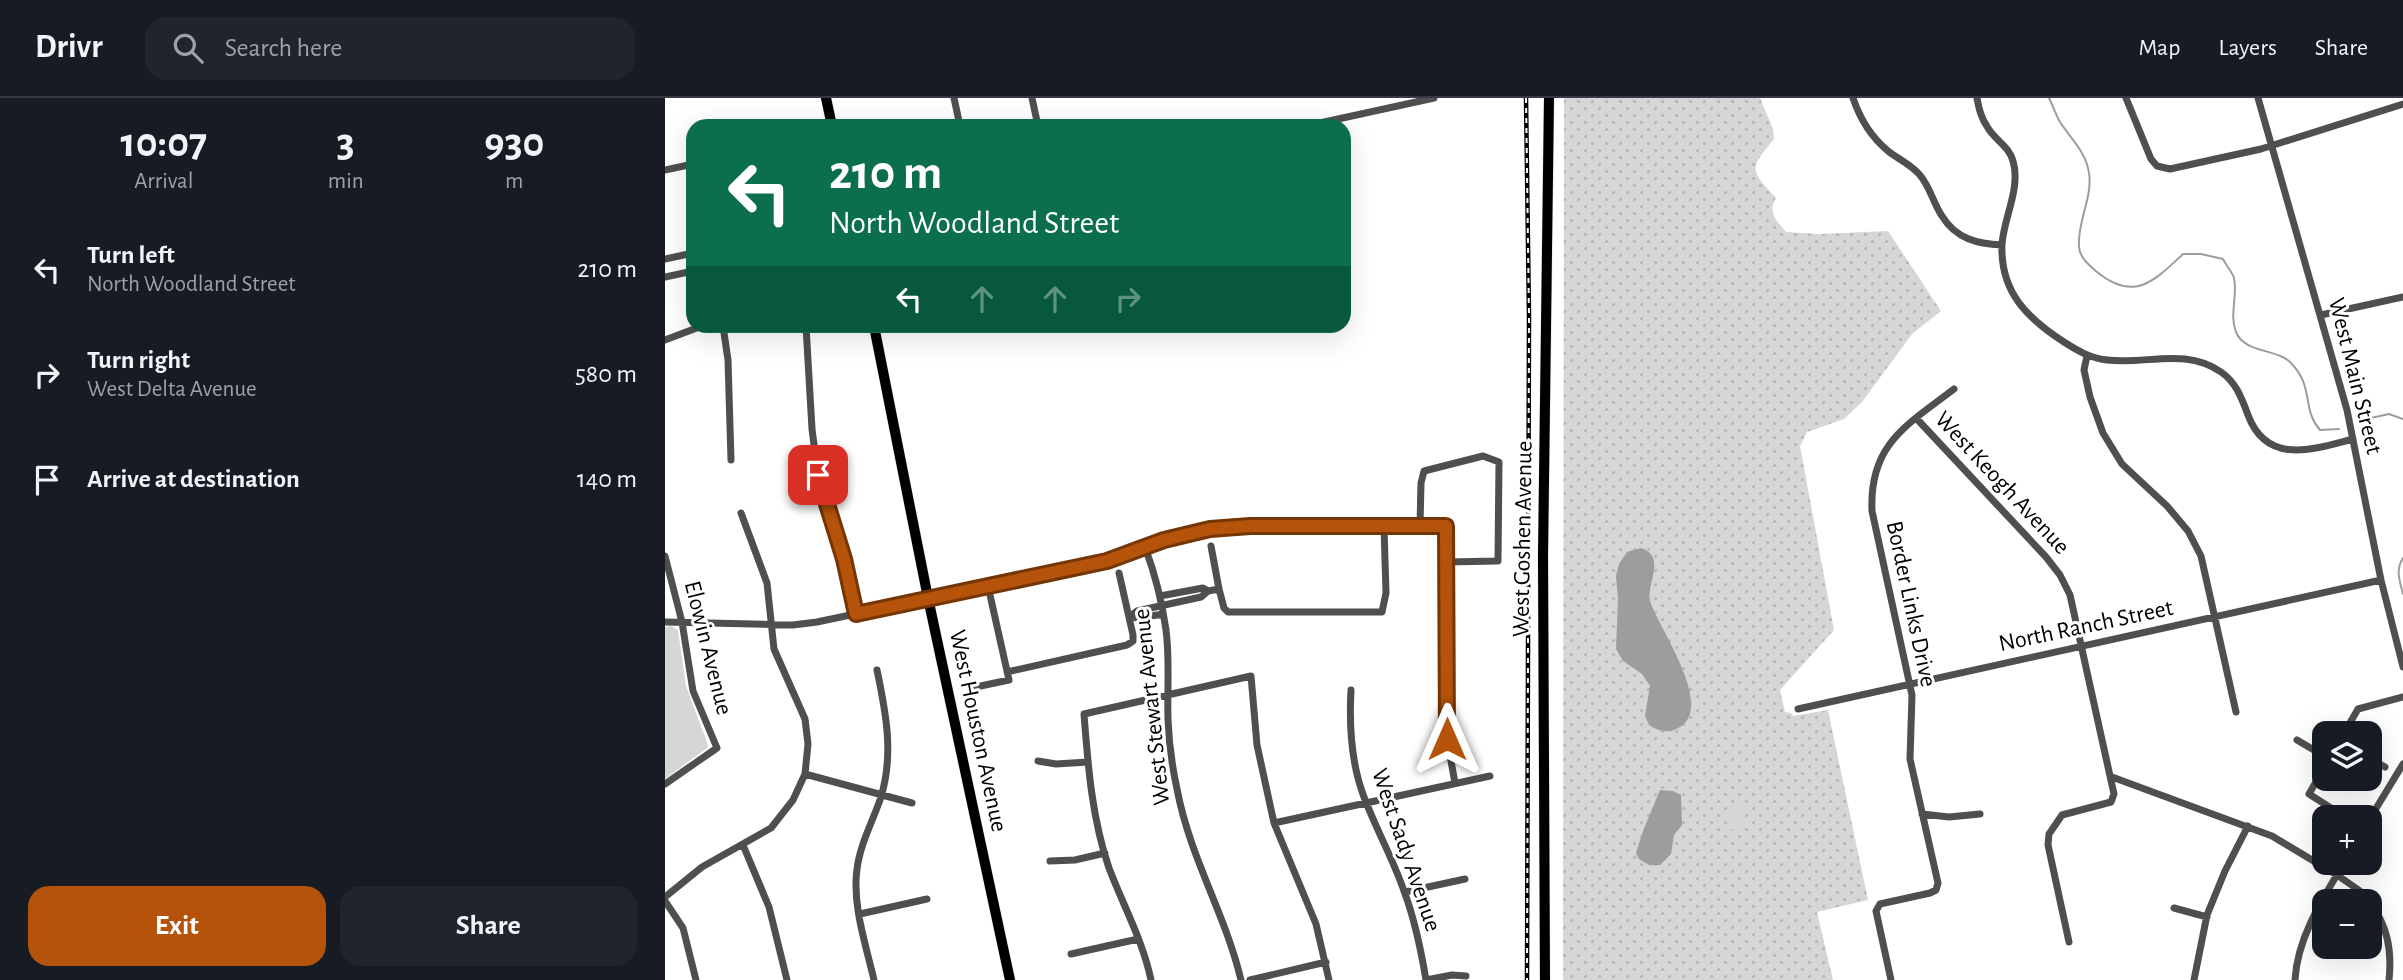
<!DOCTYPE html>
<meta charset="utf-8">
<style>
body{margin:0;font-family:"Alegreya Sans",sans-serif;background:#20242c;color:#f1f3f6;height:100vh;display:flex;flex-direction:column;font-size:26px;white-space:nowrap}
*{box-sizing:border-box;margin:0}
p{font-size:23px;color:#9ea1a6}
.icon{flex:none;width:38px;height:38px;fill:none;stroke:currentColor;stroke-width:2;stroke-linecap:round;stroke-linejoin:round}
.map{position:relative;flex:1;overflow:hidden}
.sheet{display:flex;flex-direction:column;background:#171b24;width:665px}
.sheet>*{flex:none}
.top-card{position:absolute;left:21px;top:21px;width:665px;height:214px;border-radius:21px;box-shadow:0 7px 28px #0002;background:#0b6e4f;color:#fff;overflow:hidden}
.tools{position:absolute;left:1647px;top:623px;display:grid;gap:14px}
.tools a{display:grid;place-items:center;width:70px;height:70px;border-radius:14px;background:#171b24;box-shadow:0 7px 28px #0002;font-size:35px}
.pin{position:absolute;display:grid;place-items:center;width:60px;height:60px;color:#fff;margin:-30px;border-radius:14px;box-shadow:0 4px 10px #0006}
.me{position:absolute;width:77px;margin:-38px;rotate:0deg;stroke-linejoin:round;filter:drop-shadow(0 0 5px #0008)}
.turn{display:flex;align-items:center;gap:24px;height:147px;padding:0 28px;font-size:32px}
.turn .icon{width:91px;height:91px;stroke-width:2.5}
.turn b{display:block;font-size:49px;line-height:60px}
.lanes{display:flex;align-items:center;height:66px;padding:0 28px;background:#0003;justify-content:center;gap:35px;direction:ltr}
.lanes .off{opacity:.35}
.eta{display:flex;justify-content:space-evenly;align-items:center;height:119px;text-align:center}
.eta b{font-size:42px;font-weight:600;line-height:49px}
.cta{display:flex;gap:14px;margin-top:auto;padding:14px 28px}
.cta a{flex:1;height:80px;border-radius:21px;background:#b45309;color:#fff;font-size:28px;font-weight:600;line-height:80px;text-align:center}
.cta a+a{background:#20242c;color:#f1f3f6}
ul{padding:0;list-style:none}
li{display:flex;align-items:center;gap:21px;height:105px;padding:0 28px}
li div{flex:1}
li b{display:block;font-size:26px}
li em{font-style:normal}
header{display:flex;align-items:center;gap:42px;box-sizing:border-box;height:98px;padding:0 35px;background:#171b24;border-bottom:2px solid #363941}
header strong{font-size:33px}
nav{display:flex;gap:38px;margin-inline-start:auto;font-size:24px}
.search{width:490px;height:63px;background:#20242c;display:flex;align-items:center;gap:18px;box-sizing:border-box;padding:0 24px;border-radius:21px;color:#9ea1a6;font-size:26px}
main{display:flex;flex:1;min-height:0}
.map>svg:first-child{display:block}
</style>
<header>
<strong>Drivr</strong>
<div class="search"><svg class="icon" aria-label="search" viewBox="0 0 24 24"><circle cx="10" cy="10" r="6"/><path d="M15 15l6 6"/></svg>Search here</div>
<nav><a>Map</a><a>Layers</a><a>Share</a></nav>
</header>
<main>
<section class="sheet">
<div class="eta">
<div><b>10:07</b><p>Arrival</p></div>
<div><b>3</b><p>min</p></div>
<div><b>930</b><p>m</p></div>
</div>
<ul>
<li><svg class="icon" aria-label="left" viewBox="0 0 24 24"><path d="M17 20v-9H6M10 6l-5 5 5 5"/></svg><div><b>Turn left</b><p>North Woodland Street</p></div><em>210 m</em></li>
<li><svg class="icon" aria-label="right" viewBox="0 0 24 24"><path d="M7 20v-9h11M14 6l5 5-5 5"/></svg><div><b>Turn right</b><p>West Delta Avenue</p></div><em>580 m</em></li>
<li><svg class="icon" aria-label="arrive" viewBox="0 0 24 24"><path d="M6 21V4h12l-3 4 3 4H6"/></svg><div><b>Arrive at destination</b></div><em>140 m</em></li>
</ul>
<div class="cta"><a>Exit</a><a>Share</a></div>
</section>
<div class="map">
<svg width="1738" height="882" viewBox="0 0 1738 882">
<defs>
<pattern id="grass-dots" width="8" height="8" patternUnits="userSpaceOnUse" patternTransform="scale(1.75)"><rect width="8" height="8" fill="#d6d6d6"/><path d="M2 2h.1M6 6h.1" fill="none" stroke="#b6b6b6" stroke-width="1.8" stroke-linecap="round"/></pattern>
</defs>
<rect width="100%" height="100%" fill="#fff"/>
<path fill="url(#grass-dots)" d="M899 0H1095L1108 31 1109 41C1085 71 1083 70 1111 100 1102 114 1112 123 1121 134L1154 136 1223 133 1276 213 1247 236 1197 304 1179 321 1142 334 1135 348 1169 532 1115 592 1120 614 1126 615 1128 618 1163 612 1203 802 1152 814 1168 882H898Z"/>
<path fill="#d6d6d6" d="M6 528 13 532 21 588 43 647 42 650 0 681V529Z
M1073 705 1076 706 1081 728 1063 733 1061 716Z"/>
<path fill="#9d9d9d" d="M976 450C1002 459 981 486 985 503 992 528 1056 615 1009 632 1001 635 991 632 984 627L980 618 985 588 977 576 958 563 951 551 953 500 951 478 954 466 962 454Z
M995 692 1008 693 1016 697 1017 727 1009 737 1006 756 995 767H984L974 761 971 755 978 733Z"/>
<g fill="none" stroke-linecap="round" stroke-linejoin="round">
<path stroke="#9d9d9d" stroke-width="2" d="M1384 0C1388 8 1391 17 1395 24 1406 41 1421 54 1424 75 1428 99 1412 124 1414 149 1415 160 1424 167 1432 174 1470 205 1490 182 1518 156H1536L1558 161C1561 167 1567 174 1569 180 1573 197 1564 217 1571 234 1580 256 1612 250 1626 265 1650 290 1636 310 1655 332L1674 331
M1697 322 1724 316 1738 321
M1738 460C1730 472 1735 484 1738 496"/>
<g stroke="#dbdbdb" stroke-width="11">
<path id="major" d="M161 0 167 28
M209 228 263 500 345 882
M880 882 878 458 884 0"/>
</g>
<path stroke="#4f4f4f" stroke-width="7" d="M289 0 295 28
M367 0 373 28
M1188 0C1195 21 1206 39 1223 53 1233 61 1245 66 1254 76 1265 88 1268 105 1277 118 1291 141 1313 146 1337 147
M1312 0C1314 11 1316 20 1323 30 1330 42 1344 48 1348 63 1356 90 1339 119 1337 146 1335 194 1362 220 1399 244 1413 253 1425 260 1442 262 1481 267 1520 249 1556 274 1571 284 1577 301 1583 317 1602 368 1649 351 1688 341
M1461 0 1486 61 1492 68 1505 71 1596 51 1738 6
M1593 0 1682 312 1716 482 1738 569
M641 28 769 0
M0 72 28 66
M0 161 28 155
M0 179 28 173
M1656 217 1738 199
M58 228 63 262 66 362
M141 228 147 331 153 378 179 461 191 516
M0 242 37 228
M1422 258 1419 272 1425 299 1438 335 1457 366 1502 408 1523 433 1536 458 1571 614
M1251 320 1381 459 1395 477 1405 497 1449 696 1446 704 1397 717 1384 736 1383 747 1404 844
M755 428 756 385 759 373 818 358 834 364 833 463 781 464
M480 449C490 476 497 503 501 532 505 562 502 592 503 622 504 645 507 668 512 691 525 760 560 815 576 882
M0 458 17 524 28 593 52 650 0 686
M554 491 559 510 563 514H717L721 495 719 429
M495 498 538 490 543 493 554 491 546 448
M498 516 474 520 464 519 472 513 536 499 543 493
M0 524 128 527 152 524 442 463 499 442 545 431 585 428H781L782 641 790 685
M342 574 462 547 468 543V537L454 475
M306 590 344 582 323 488
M686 592C684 628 686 665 699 699 711 731 728 761 739 793 750 822 756 852 761 882
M1133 611 1716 482
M1679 635 1693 611 1738 599
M1632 642 1659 658
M1704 660 1720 669
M373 663 391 666 423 664
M1659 670 1644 696 1680 719
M140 676 247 705
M1447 679 1607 738 1672 777 1695 793 1704 803
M1257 716 1284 719 1315 716
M1704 722 1738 666
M609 725 825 678
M78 747 104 809 122 882
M385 763 410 762 440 755
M740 794 800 781
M0 799 37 769 106 730 128 702 140 676 143 646 140 621 109 551 102 485 76 415
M0 803 18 830 31 882
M1704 804C1723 827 1727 853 1724 882
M1509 810 1542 819
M195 816 262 801
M406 856 473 841
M209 882C201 847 187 807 192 771 195 746 208 723 216 699 229 656 221 615 212 572
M486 882C478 843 458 807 444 770 427 721 423 668 419 616L586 578 592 647 609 725 651 826 664 882
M585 882 661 864
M761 882 787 877 801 878
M1226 882 1211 813 1215 806 1265 795 1271 792 1273 785 1245 661 1247 597 1207 413C1204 346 1242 327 1289 291
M1529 882 1542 817 1560 773 1583 728
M1630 882C1632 840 1658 800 1679 765"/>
<use href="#major" stroke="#000" stroke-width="10"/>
<g stroke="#000" stroke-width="4.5">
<path id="rail" d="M861 0 864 219 862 882"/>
</g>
<use href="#rail" stroke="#fff" stroke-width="2" stroke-dasharray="5" stroke-linecap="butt"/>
</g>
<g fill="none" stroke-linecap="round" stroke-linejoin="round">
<g stroke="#753606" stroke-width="18">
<path id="route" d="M153 377 179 461 191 516 442 463 499 442 545 431 585 428H781L782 641"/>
</g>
<use href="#route" stroke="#b45309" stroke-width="12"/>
</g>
<g text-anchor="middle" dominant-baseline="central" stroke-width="6" stroke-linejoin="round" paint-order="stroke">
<g font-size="24" fill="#000" stroke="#fff">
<text transform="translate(1690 278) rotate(76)">West Main Street</text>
<text transform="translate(1337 385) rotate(47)">West Keogh Avenue</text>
<text transform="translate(858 441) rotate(-89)">West Goshen Avenue</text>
<text transform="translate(1246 506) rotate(78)">Border Links Drive</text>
<text transform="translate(1421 528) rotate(-12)">North Ranch Street</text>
<text transform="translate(43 550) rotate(76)">Elowin Avenue</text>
<text transform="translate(487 609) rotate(-96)">West Stewart Avenue</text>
<text transform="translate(313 633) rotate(78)">West Houston Avenue</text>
<text transform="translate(741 752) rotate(71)">West Sady Avenue</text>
</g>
</g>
</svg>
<div class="tools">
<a><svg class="icon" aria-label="layers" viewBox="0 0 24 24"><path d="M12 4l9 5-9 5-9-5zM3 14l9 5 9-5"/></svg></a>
<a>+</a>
<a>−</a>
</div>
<div class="pin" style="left:153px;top:377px;background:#d93025"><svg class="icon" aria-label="arrive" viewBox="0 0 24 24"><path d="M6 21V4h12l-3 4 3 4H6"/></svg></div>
<svg class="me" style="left:782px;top:641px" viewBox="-20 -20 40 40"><path d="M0-17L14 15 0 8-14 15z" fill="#b45309" stroke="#fff" stroke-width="4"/></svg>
<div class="top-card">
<div class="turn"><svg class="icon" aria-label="left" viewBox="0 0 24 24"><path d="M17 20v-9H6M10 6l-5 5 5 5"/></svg><div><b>210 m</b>North Woodland Street</div></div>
<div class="lanes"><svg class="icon" aria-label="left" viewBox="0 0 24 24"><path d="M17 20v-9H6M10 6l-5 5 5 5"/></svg><svg class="icon off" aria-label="ahead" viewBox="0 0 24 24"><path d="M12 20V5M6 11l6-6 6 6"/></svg><svg class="icon off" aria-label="ahead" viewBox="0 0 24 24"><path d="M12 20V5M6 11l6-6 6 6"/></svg><svg class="icon off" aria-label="right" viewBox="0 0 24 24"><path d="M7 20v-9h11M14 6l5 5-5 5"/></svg></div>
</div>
</div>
</main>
